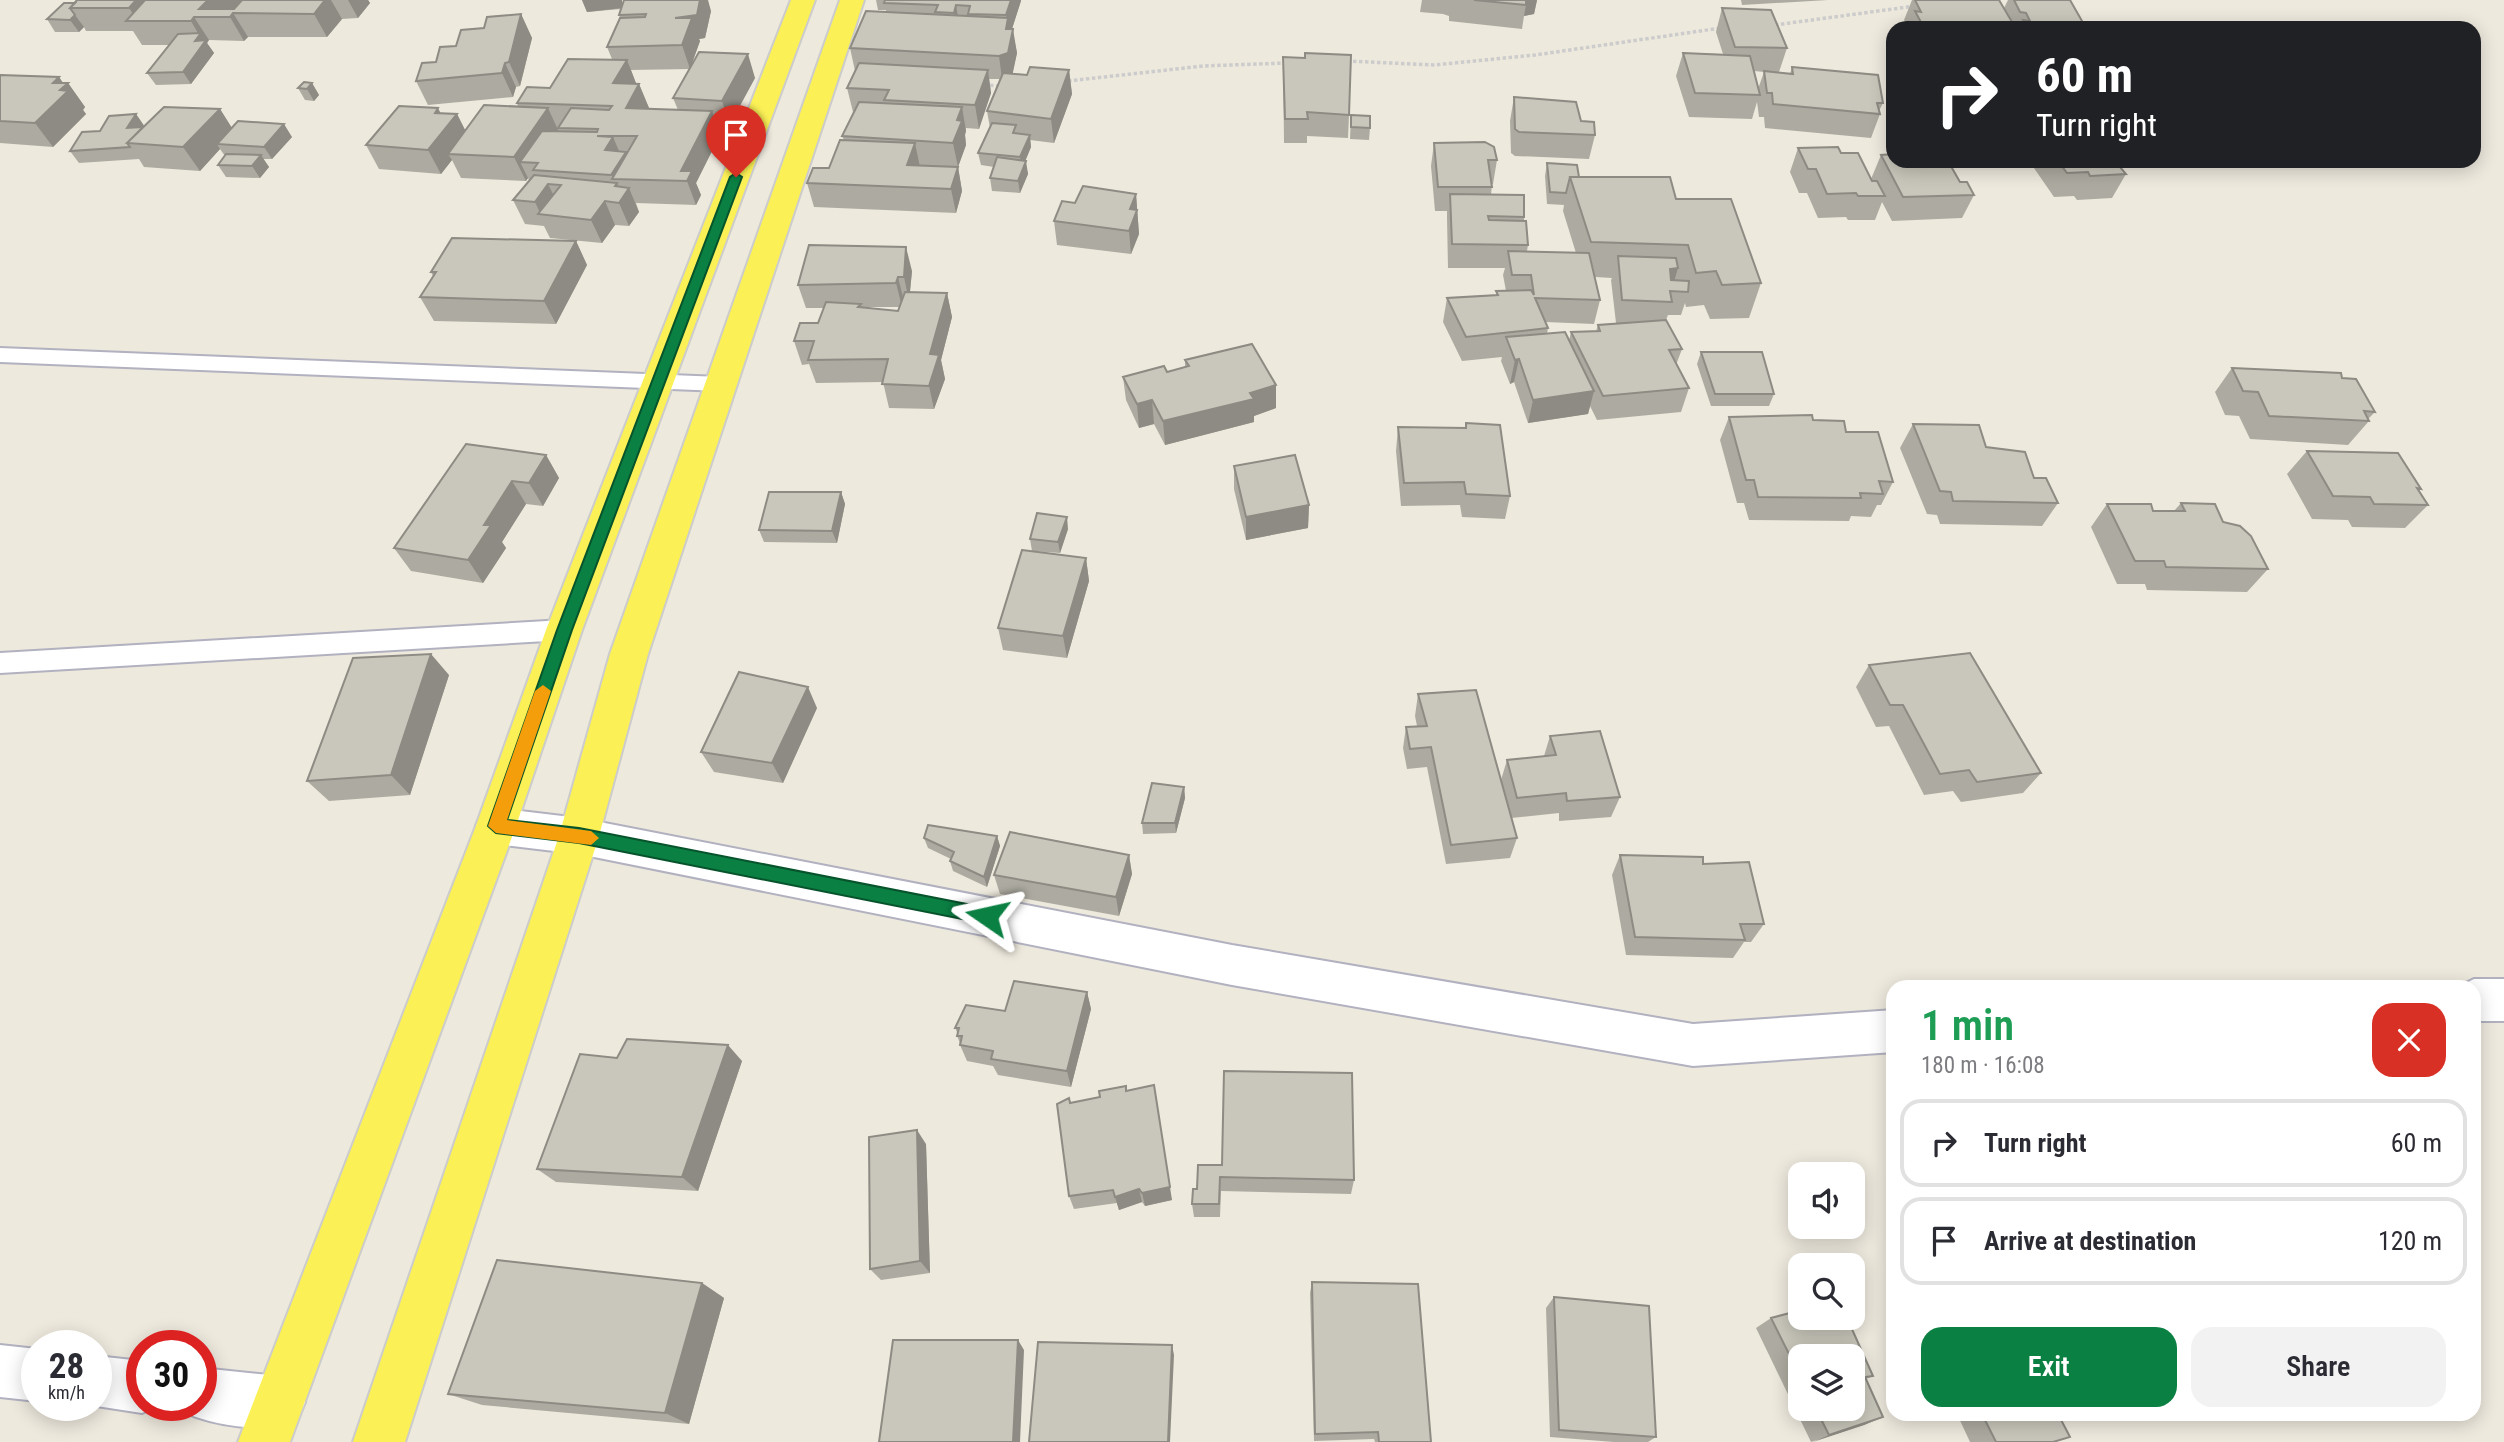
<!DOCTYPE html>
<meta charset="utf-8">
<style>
body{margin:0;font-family:"Roboto Condensed",sans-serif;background:#f2f2f3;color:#2b2b33;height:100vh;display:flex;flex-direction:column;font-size:26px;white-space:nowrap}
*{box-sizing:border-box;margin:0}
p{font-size:23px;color:#7c7c81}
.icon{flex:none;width:38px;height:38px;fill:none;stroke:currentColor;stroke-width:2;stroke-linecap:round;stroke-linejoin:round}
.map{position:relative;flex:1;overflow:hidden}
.panel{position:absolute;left:1886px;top:980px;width:595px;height:441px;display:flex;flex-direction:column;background:#fff;border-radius:21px;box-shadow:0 4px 18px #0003}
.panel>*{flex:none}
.top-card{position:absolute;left:1886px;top:21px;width:595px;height:147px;border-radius:21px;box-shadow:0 4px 18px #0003;background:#202124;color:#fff;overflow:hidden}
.fabs{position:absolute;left:1788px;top:1162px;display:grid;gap:14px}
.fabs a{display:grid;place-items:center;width:77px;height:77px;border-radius:14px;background:#fff;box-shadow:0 4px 18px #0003;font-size:35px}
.speed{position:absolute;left:21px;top:1330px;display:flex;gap:14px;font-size:35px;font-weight:700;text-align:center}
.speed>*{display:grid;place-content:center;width:91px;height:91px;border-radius:50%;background:#fff;box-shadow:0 4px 18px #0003;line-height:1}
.speed small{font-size:18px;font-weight:400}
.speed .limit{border:10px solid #d22;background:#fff;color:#111}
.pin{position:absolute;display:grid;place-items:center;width:60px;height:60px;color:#fff;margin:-72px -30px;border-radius:50% 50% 50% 0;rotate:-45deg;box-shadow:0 0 7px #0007}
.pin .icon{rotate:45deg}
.me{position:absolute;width:77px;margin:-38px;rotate:281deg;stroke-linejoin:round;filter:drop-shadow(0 0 5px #0008)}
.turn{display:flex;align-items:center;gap:24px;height:147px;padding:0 35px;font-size:32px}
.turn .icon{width:91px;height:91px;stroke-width:2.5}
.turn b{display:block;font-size:49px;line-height:60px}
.round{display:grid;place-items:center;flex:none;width:74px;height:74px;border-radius:21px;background:#f2f2f3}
.summary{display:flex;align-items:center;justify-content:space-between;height:119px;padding:0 35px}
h1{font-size:42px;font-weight:600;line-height:52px;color:#1e9e55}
.cta{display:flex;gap:14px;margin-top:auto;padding:14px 35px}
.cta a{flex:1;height:80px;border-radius:21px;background:#0b8043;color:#fff;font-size:28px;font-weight:600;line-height:80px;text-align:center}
.cta a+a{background:#f2f2f3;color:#2b2b33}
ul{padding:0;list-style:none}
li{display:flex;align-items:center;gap:21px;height:88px;margin:0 14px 10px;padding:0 21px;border:4px solid #e1e1e2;border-radius:21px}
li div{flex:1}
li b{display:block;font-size:26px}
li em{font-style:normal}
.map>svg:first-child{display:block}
</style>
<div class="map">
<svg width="2504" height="1442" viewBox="0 0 2504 1442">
<rect width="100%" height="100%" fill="#eee9dd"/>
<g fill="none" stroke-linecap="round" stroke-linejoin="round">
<g stroke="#b1b1c0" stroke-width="4">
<path id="lane" d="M0 348 721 377 729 379 732 384 729 389 721 391 0 362Z
M564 620 573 623 577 630 573 637 564 640 0 673V653Z"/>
</g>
<g stroke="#b1b1c0" stroke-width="4">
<path id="street" d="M496 808 579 818 1232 945 1693 1024 1894 1010V1052L1693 1066 1232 985 579 854 496 844 482 838 476 826 482 814Z
M2474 979H2504V1021H2474V987H2458Z
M0 1345 37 1349V1401L0 1397Z
M96 1356 142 1361V1405H160L142 1413 90 1405H96Z
M201 1368 279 1376 297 1384 305 1402 297 1420C265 1434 215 1426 183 1412L180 1405H201Z"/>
</g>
<g stroke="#ccc" stroke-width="4">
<path id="primary" d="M791 0H815L582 630 516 826 290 1442H238L476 826 546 630Z
M840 0H864L648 654 599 836 405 1442H353L559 836 610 654Z"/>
</g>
<path stroke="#ccc" stroke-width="3.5" stroke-dasharray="3.5 2.5" stroke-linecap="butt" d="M1775 25 1915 6
M1347 61 1434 65 1535 55 1721 28
M1068 81 1203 66 1286 63
M984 85 1003 86"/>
<use href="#lane" fill="#fff" fill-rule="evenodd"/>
<use href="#street" fill="#fff" fill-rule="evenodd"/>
<use href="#primary" fill="#fbf055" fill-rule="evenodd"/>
</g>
<path fill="#adaba1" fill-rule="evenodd" d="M242 0H368L370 3 358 18 342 19 327 37H248L244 41 209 40 207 43 214 53 191 84 156 85 147 73 169 45H142L133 31H86L84 27 79 32H55L47 19 75 3Z
M582 0H622V7L711 11 705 38 699 39 700 41 690 68 755 78 730 124H716L720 135 696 183 701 195 696 205 636 203 639 212 629 226 615 225 602 243 550 238 544 226 525 224 513 200 529 180 528 178 526 181 461 178 452 160 441 174 379 169 366 145 440 113 457 114 465 130 518 106 517 103 612 59 607 47 620 18 619 15 621 9 587 12ZM690 69 673 98 678 110 648 109 649 108 639 84H636L631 70Z
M876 0H1021L1012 29 1017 53 1012 74 1027 75 1069 70 1072 94 1054 143 1030 140 1031 147 1025 161 1028 174 1020 193 992 191 990 178 994 167 981 165 978 153 990 128 987 111 1000 79H989L991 93 979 129 966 128 965 135 966 145 958 167 962 191 956 213 814 207 807 183 829 168 844 140 842 136 854 112H853L847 88 855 71 850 48 886 12V10H878Z
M1422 0H1537L1534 14 1524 16 1522 29 1449 21V16L1443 14 1420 12Z
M1741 0H1828L1742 5Z
M1912 0H1999L2004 8 2008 0H2070L2086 28H1908L1904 20Z
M1722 8 1787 48 1779 72H1770L1790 74 1792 67 1883 103 1879 111 1880 114 1871 138 1765 128 1764 117H1759L1757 102 1752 119 1689 117 1676 76 1683 53 1723 54 1716 32ZM1754 71 1764 72 1758 89Z
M521 14 532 38 520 86 516 87 513 97 428 105 416 81 436 62 456 46 484 28Z
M1283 57 1305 58 1349 115 1348 138 1307 136V143H1284Z
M0 75 59 77 63 83H68L85 107 83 110 86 114 53 147 0 143Z
M312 83 319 95 314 101 305 100 298 88Z
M1514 97 1595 135 1589 159 1515 156 1511 153 1510 121Z
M220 109 232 128 292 137 272 159H263L269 167 260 178 226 177 218 165 225 156 220 149 200 171 144 167 139 159 79 163 70 151 136 114 144 126Z
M1351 115 1370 128 1369 140 1350 139Z
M1434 143 1497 160 1493 184H1492L1491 195 1524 217V221L1528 245 1527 251 1576 253 1563 211 1564 205 1547 204 1545 176 1547 163 1579 177 1676 199 1761 283 1749 318 1710 319 1704 305 1686 307 1685 303 1681 315H1668L1666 320 1682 349 1676 365 1689 388 1681 412 1597 420 1590 406 1588 414 1528 423 1514 382 1510 384 1501 361 1502 357 1462 361 1443 322 1447 298 1496 295V291H1506L1503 275 1505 268H1448L1447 218V211H1435L1431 166ZM1595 277 1612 278 1611 280 1616 323 1598 325 1596 331 1571 332 1569 341 1547 334 1548 328 1545 322 1594 324 1600 300Z
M1798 148 1841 153 1871 179 1881 155 1960 182 1974 195 1962 218 1892 221 1882 202 1875 220H1848L1846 217 1818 218 1807 193H1799L1790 172Z
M2029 161H2115L2126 174 2112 198 2077 200 2074 196 2054 197Z
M1136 194 1139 234 1131 254 1057 245 1054 221 1075 203Z
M576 241 587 265 556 324 434 321 420 297 433 276 431 272Z
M912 271 910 292 947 293 952 317 941 360 945 379 934 409 889 408 883 382 816 383 809 364 802 365 794 341 818 323 824 308H806L798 285ZM862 307H900L898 311Z
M1701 352 1774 394 1769 406H1711L1697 364Z
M1185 360 1276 385V408L1254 416V422L1165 445 1154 424 1139 428 1126 400 1123 377 1167 372 1185 367Z
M2232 368 2342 378 2375 412 2368 419 2369 421 2348 445 2250 439 2239 416 2225 415 2215 392Z
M1729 417 1813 420 1846 432 1893 482 1881 505H1877L1871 517 1851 516 1849 521 1749 520 1744 503H1737L1720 440Z
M1913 424 1986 447 2034 478 2058 503 2042 526 1940 524 1937 515 1927 514 1900 448Z
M1398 427 1510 496 1505 519 1462 517 1460 505 1401 506 1396 451Z
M2307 451 2421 489 2418 491 2428 505 2405 528 2352 527 2348 520 2312 519 2287 474Z
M546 455 559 478 543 506 526 504 502 542 506 548 483 583 411 571 394 548Z
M1234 466 1309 505 1308 528 1246 540 1234 489Z
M841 492 845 504 837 543 764 542 759 530Z
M2181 503 2223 522 2268 569 2247 592 2147 590 2145 584H2117L2091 527 2107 504 2153 511H2174Z
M1068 529 1060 553 1032 551 1030 539Z
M1086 558 1089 581 1067 658 1003 650 998 628Z
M1869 665 2041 773 2023 793 1961 802 1953 791 1924 795 1889 726 1876 727 1856 687Z
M449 675 410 795 329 801 307 781Z
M1418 694 1511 818 1501 780 1507 760 1544 756 1550 736 1620 797 1611 817 1559 821V813L1511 818 1517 838 1510 858 1446 864 1427 767 1407 769 1403 748 1406 727 1417 726 1415 716Z
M817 708 783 783 714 772 701 752Z
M1184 787 1185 798 1176 833 1143 834 1142 823Z
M997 836 1000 846 987 887 953 871 950 861 951 859 928 848 924 838Z
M1129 855 1132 874 1119 916 1000 894 994 875Z
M1620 855 1703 864 1764 924 1751 942H1744L1733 958 1626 955 1612 875Z
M1087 992 1091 1009 1071 1087 998 1075 993 1066 967 1061 960 1045V1043L957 1036V1032L955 1028 1005 1011Z
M742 1061 698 1191 556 1182 537 1169Z
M1127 1091 1172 1200 1145 1206 1142 1202 1119 1210 1117 1203 1074 1209 1069 1196 1070 1103Z
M926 1144 930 1273 881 1280 870 1269Z
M1222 1165 1354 1180 1351 1194 1221 1191 1220 1217H1194L1192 1204 1197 1189Z
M1312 1282 1431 1442H1375L1374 1439 1314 1441 1310 1293Z
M702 1283 724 1298 689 1424 482 1405 448 1394Z
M1554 1297 1656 1437 1648 1442H1614L1550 1437 1546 1308Z
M1771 1318 1873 1376 1866 1379 1883 1417 1864 1425 1811 1442 1756 1328ZM1801 1356 1853 1409H1801Z
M1957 1414H2058L2053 1442H1970Z"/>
<path fill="#8d8b83" d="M136 0H173L138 21 129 8Z
M208 0H242L227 17 199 9Z
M325 0H331L342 19 327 37 314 14Z
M348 0H368L370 3 358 18Z
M582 0H622V8L587 12Z
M700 0H708L711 11 705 38 699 39 700 41 690 69 682 45 675 18Z
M1011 0H1021V1L1010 35 1013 29 1017 53 1012 77 1002 79 999 56 1007 22 1006 15Z
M1525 0H1537L1534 14 1524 16 1526 5Z
M956 5 960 28 958 36 954 13Z
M233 13 248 37 244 41 230 17Z
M521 14 532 38 520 86 509 62Z
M75 15 84 27 79 32 70 20Z
M194 17 209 40 207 43 214 53 191 84 183 72 195 41 199 35 191 21Z
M748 54 755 78 730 124 722 101Z
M627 60 636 83 623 107 613 83Z
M505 63 516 87 513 97 502 73Z
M988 70 991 93 979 129 975 105Z
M1069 70 1072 94 1054 143 1051 119Z
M59 77 65 86 68 83 85 107 83 110 86 114 53 147 35 123 53 83Z
M312 83 319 95 314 101 307 89Z
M639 84 649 108 636 132 626 108Z
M962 107 966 131 965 135 966 145 958 167 953 143 957 120Z
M438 108 447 126 457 114 469 138 448 154 452 160 441 174 428 150 435 113Z
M548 108 559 132 520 162 528 178 526 181 514 157Z
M220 109 235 133 217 144 220 149 200 171 183 147Z
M712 111 720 135 696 183 701 195 696 205 687 181 681 171Z
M136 114 145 127 136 141 127 128Z
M284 124 292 137 272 159 264 147Z
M1030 135 1031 147 1022 169 1020 157Z
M613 137 622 158 626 152 636 175 613 179 605 150Z
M915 143 920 167 913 189 907 165Z
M261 155 269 167 260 178 252 166Z
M1026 161 1028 174 1020 193 1018 181Z
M958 167 962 191 956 213 951 189Z
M617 183 623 197 629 188 639 212 629 226 619 203 615 186Z
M548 184 560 208 541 215 535 202Z
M1136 194 1139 234 1131 254 1129 231 1130 209Z
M605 201 615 225 602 243 591 220Z
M576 241 587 265 556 324 544 301Z
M906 247 912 271 909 301 904 277Z
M1678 268 1671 292 1670 269Z
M898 277 904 301 902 307 896 283Z
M947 293 952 317 941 360 945 379 934 409 929 386 930 354Z
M1519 359 1514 382 1510 384 1515 360Z
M1276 385V408L1254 416V422L1165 445 1163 421Z
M1594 391 1588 414 1528 423 1533 400Z
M1152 400 1154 424 1139 428 1137 404Z
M546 455 559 478 543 506 529 483Z
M512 481 526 504 502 542 506 548 483 583 468 560 484 525Z
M841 492 845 504 837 543 832 531Z
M1309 505 1308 528 1246 540V517Z
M1067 517 1068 529 1060 553 1058 542Z
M1086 558 1089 581 1067 658 1063 636Z
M431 654 449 675 410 795 391 775Z
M808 687 817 708 783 783 772 763Z
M1184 787 1185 798 1176 833 1175 823Z
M997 836 1000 846 987 887 984 877Z
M1129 855 1132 874 1119 916 1116 897Z
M1087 992 1091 1009 1071 1087 1067 1071Z
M728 1045 742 1061 698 1191 682 1177Z
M1154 1085 1172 1200 1145 1206 1142 1193Z
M917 1130 926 1144 930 1273 920 1261Z
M1139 1189 1142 1202 1119 1210 1115 1197Z
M702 1283 724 1298 689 1424 665 1413Z
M1018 1340 1024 1350 1020 1442H1013Z
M1172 1345 1174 1355 1170 1442H1168Z
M1883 1417 1864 1425 1813 1442 1829 1435Z"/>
<path fill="#c9c7bb" stroke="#8d8b83" stroke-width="2" d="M77 0H136L129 8H70Z
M145 0H208L199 9H234L242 0H325L314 14 233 13 230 17H194L191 21H126Z
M624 0H700L697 15 675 18H692L682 45 607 47 620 18 645 17 646 14 619 15Z
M885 0H1011L1006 15 968 14 970 6 956 5 954 13 935 12 938 5 884 3Z
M1474 0H1526V5Z
M1915 0H1999L2012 22H2007L2009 28H1924L1915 11 1921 12Z
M2014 0H2070L2086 28H2027L2023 20 2030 21 2026 13 2020 12Z
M64 3H75L70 8 75 15 70 20 47 19Z
M1722 8 1771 10 1787 48 1735 47Z
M866 11 1008 18 1006 29H1013L1008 53 999 56 850 48Z
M521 14 509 62 505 63 502 73 416 81 422 63 436 62 440 47 456 46 461 30 484 28 487 17Z
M201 33 195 41 206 40 183 72 147 73 178 34Z
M699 52 748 54 722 101 673 98Z
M1305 53 1351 55 1349 115 1307 112 1308 119H1285L1283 57 1305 58Z
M1683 53 1750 56 1760 95 1695 93Z
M568 59 627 60 613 83 639 84 626 108 712 111 681 171H692L687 181 612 179 637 136H597L613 137 605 150 626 152 611 175 533 170 538 163 520 162 542 131 597 132 598 129 558 128 571 108 609 110 612 106 517 103 527 87 550 88Z
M859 63 988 70 975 105 884 100 889 90 847 88Z
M1030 67 1069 70 1051 119 987 111 1003 73 1027 75Z
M1792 67 1878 75 1883 103H1877L1880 114 1773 104 1772 93H1767L1764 71 1793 74Z
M0 75 59 77 53 83H68L60 90 68 91 35 123 0 121Z
M304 82 312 83 307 89 298 88Z
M1514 97 1576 102 1581 121 1594 122 1595 135 1519 132 1515 129Z
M859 102 962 107 957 120 962 121 953 143 842 136Z
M484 105 548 108 514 157 448 154Z
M399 106 438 108 435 113 457 114 428 150 366 145Z
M164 107 220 109 183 147 127 143Z
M136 114 127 128 143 127 127 143 130 147 70 151 82 132 100 131 109 116Z
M1351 115 1370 116V128L1351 127Z
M238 121 284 124 264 147 217 144Z
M992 123 1016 125 1013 133 1030 135 1020 157 978 153Z
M840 140 915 143 907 165 958 167 951 189 807 183 813 168H829Z
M1485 142 1494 147 1497 160H1488L1492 187H1438L1434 143Z
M1838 147 1841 153H1858L1872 181H1877L1885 196H1858L1856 193 1827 194 1816 169H1808L1798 148Z
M226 154 261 155 252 166 218 165Z
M1894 154V161H1948L1960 182H1967L1974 195 1903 197 1881 155Z
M997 157 1026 161 1018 181 990 178Z
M2058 161H2115L2126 174 2090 176 2088 172 2067 173Z
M1547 163 1577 165 1579 177H1570L1566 193 1550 192Z
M534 175 617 183 615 186 629 188 619 203 605 201 591 220 538 214 561 185 548 184 535 202 513 200Z
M1570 177H1670L1676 199H1731L1761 283 1722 285 1716 271 1696 273 1688 245 1591 242Z
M1083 186 1136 194 1130 209 1137 210 1129 231 1054 221 1062 201 1075 203Z
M1450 194 1524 195V217L1488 216 1489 220 1526 221 1528 245 1452 244Z
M452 238 576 241 544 301 420 297 436 272H431Z
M809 245 906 247 904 277H898L896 283 798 285Z
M1508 251 1589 253 1600 300 1535 298 1548 328 1466 337 1447 298 1498 295 1496 291 1531 290 1534 295 1531 275H1512Z
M1618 256 1676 258 1678 268 1670 269 1671 280 1689 281 1688 292 1670 291 1672 302 1622 300Z
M905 292 947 293 930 354 939 355 929 386 882 384 888 359 808 360 814 341H794L800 323H818L826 302 861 304 858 307 898 311Z
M1666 320 1682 349 1669 350 1689 388 1603 396 1571 332 1600 331 1598 325Z
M1565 332 1594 391 1533 400 1519 359 1515 360 1506 337Z
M1252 344 1276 385 1250 393 1254 399 1163 421 1152 400 1137 404 1123 377 1164 366 1167 372 1189 366 1185 360Z
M1701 352H1762L1774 394H1715Z
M2232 368 2341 373 2342 378 2356 379 2375 412 2364 411 2369 421 2269 416 2258 392 2243 391Z
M1812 415 1813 420 1844 421 1846 432H1878L1893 482 1879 481 1883 494 1860 493 1861 498 1758 497 1754 480H1746L1729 417Z
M1466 423 1500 425 1510 496 1466 494 1464 482 1404 483 1398 427 1466 428Z
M1913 424 1979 425 1986 447 2025 452 2034 478H2046L2058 503 1953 501 1951 492 1940 491Z
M466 444 546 455 529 483 512 481 484 525H491L468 560 394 548Z
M2307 451 2398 453 2421 489 2417 488 2428 505 2374 504 2370 497 2333 496Z
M1295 455 1309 505 1246 517 1234 466Z
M769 492H841L832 531 759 530Z
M2181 503 2215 504 2223 522 2240 526 2251 536 2268 569 2166 567 2164 561H2135L2107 504H2151L2153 511H2185Z
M1037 513 1067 517 1058 542 1030 539Z
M1022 550 1086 558 1063 636 998 628Z
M1970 653 2041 773 1977 782 1969 770 1940 774 1903 705H1890L1869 665Z
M431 654 391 775 307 781 353 658Z
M739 672 808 687 772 763 701 752Z
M1476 690 1517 838 1451 845 1431 747 1410 749 1406 727 1427 726 1418 694Z
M1600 731 1620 797 1567 801 1566 793 1517 798 1507 760 1556 755 1550 736Z
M1152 783 1184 787 1175 823H1142Z
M928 825 997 836 984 877 950 861 954 852 924 838Z
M1010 832 1129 855 1116 897 994 875Z
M1620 855 1703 857V864L1749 862 1764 924H1740L1745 940 1635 937Z
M1014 981 1087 992 1067 1071 991 1059 993 1051 960 1045 962 1036H957L959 1028H955L966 1005 1005 1011Z
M627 1039 728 1045 682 1177 537 1169 580 1054 617 1058Z
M1224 1071 1352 1073 1354 1180 1220 1177 1219 1204H1192L1193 1189H1197L1198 1165H1222Z
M1154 1085 1170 1187 1142 1193 1139 1189 1115 1197 1113 1190 1069 1196 1057 1104 1069 1098 1070 1103 1100 1097 1099 1091 1126 1086V1091Z
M917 1130 920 1261 870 1269 869 1137Z
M497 1260 702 1283 665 1413 448 1394Z
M1312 1282 1418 1284 1431 1442H1379L1378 1432 1315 1434Z
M1554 1297 1649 1306 1656 1437 1559 1430Z
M1801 1310V1318H1847L1873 1376 1865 1377 1883 1417 1829 1435 1816 1409H1853V1356H1801V1378L1771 1318Z
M893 1340H1018L1013 1442H879Z
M1038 1342 1172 1345 1168 1442H1029Z
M1982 1414H2058L2070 1437 2053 1442H1996Z"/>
<path fill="#0b8043" stroke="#07532c" stroke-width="2" d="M736 173 742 177 572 630 507 820 579 828 987 908 996 916 987 924 579 843 496 833 488 826 557 630 730 177Z"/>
<path fill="#f59e0b" d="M543 685 551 691 507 820 591 831 599 838 591 845 496 833 488 826 535 691Z"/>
</svg>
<div class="fabs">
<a><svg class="icon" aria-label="sound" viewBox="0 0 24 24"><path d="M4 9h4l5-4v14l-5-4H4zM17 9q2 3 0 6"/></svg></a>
<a><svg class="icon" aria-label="search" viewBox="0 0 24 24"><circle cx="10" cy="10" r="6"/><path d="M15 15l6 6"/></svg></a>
<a><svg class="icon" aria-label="layers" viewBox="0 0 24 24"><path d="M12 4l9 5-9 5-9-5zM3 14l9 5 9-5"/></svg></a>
</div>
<div class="speed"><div>28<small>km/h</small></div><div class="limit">30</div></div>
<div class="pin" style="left:736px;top:177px;background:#d93025"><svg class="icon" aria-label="arrive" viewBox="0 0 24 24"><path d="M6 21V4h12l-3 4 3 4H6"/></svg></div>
<svg class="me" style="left:987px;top:916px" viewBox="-20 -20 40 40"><path d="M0-17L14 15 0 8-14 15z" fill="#0b8043" stroke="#fff" stroke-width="4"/></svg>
<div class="top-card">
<div class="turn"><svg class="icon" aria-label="right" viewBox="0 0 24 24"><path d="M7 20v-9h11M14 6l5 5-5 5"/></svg><div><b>60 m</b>Turn right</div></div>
</div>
<section class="panel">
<div class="summary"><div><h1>1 min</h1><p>180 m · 16:08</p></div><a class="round" style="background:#d93025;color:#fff"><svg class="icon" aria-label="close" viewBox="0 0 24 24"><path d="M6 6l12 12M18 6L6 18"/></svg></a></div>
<ul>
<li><svg class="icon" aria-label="right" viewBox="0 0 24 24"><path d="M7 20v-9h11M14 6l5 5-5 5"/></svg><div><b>Turn right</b></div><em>60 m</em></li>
<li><svg class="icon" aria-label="arrive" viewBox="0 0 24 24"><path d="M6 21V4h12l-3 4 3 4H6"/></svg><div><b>Arrive at destination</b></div><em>120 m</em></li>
</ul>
<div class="cta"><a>Exit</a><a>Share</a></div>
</section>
</div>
